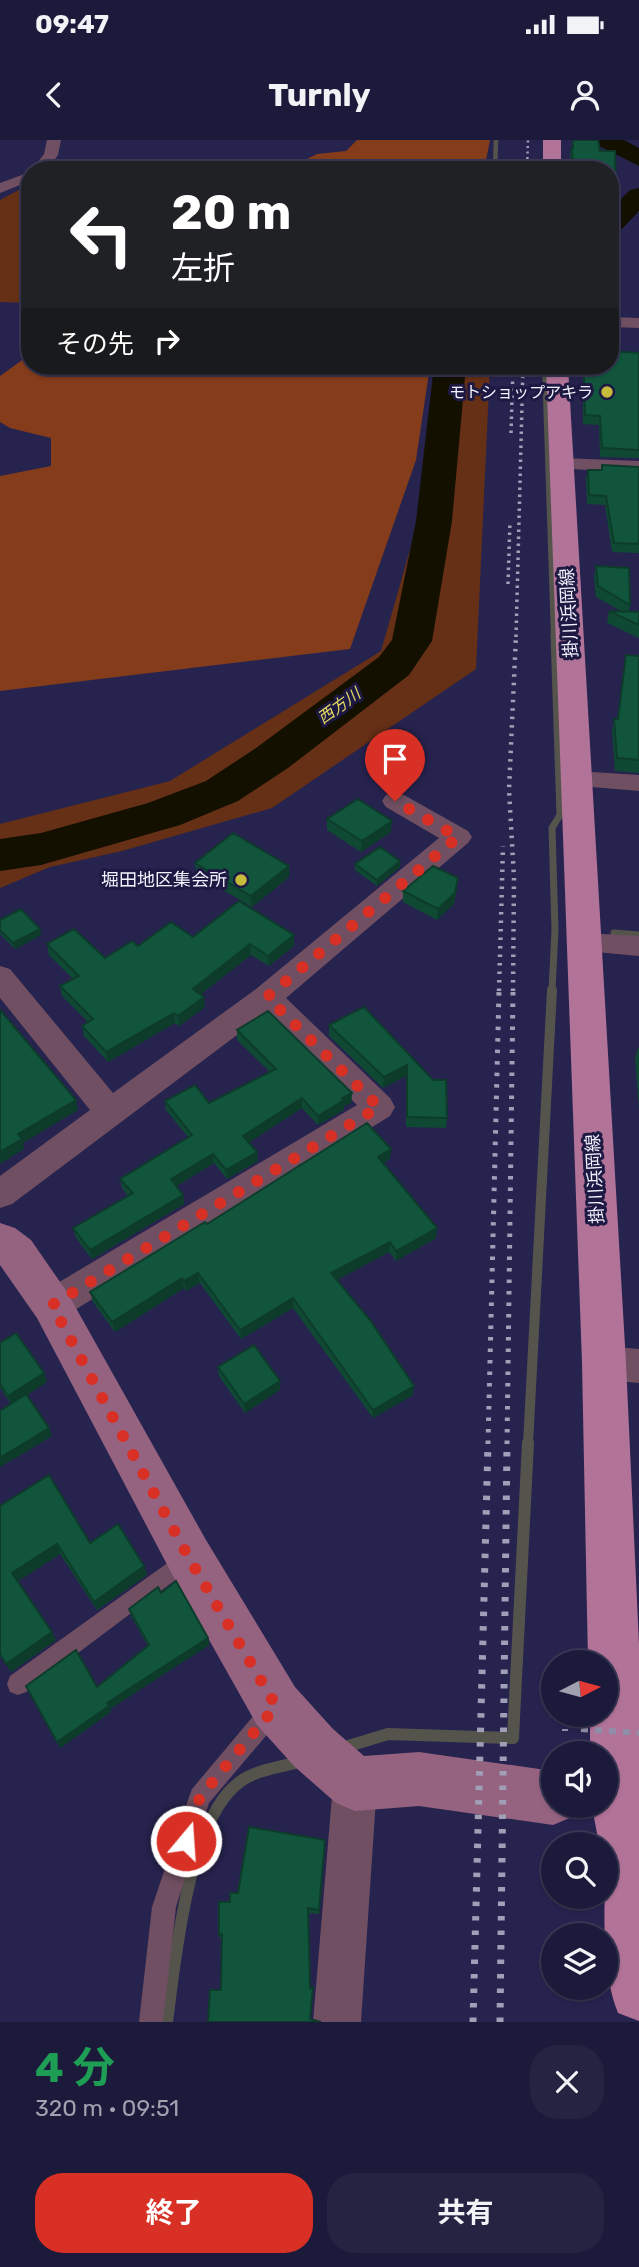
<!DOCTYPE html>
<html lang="ja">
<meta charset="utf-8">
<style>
body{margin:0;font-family:Rubik,"Noto Sans JP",sans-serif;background:#252342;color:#f1f3f6;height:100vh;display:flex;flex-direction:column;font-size:26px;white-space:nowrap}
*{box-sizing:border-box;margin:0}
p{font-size:23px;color:#a0a1af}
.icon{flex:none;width:38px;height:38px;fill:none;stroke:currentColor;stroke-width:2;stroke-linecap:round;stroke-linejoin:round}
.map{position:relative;height:1882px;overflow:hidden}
.side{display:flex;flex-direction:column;background:#1c1a3b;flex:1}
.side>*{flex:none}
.banner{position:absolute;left:21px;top:21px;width:598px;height:214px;border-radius:28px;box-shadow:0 2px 5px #0004,0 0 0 2px #3a3855;background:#202124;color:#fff;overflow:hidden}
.needle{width:46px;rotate:84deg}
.controls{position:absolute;left:541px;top:1510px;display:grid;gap:14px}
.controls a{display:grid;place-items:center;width:77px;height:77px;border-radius:50%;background:#1c1a3b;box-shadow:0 2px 5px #0004,0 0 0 2px #3a3855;font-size:35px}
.pin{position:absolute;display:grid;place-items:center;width:60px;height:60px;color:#fff;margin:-72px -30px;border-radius:50% 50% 50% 0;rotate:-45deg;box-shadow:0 0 7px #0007}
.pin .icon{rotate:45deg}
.me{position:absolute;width:77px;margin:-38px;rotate:18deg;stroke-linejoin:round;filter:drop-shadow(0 0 5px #0008)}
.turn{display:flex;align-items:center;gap:24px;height:147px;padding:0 35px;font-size:32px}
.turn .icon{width:91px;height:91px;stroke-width:2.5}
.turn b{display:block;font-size:49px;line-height:60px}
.then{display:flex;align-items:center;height:66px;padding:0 35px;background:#0003;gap:14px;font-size:26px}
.round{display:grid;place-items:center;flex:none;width:74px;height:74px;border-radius:28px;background:#252342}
.headline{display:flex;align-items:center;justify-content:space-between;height:119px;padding:0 35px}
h1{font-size:42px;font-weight:700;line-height:52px;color:#1e9e55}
.cta{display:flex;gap:14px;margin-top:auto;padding:14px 35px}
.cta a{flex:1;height:80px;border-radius:28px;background:#d93025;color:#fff;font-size:28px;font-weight:700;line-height:80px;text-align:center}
.cta a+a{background:#252342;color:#f1f3f6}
.status{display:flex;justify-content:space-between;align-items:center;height:49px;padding:0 35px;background:#1c1a3b;direction:ltr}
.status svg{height:19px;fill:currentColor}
header{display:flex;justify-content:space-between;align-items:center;height:91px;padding:0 35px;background:#1c1a3b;font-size:32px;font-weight:700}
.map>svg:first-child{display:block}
</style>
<div class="status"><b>09:47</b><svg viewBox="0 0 49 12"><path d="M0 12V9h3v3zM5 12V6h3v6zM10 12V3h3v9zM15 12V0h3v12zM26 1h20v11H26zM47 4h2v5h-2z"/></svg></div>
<header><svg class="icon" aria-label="back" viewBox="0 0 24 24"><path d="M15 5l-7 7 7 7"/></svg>Turnly<svg class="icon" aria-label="person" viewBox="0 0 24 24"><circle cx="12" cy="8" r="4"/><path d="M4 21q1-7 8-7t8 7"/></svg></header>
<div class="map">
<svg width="639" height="1882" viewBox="0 0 639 1882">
<rect width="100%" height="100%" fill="#26234f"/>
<path fill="#663016" d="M30 44V163L0 162V60Z
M443 226H490L476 529 272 668 122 711 50 727 0 748V684L170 641 381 511 442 298Z"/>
<path fill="#843c1a" d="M357 0H490L484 30H276L263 27 295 25 317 14 346 11Z
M30 217V226H430L416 320 350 509 0 551V336L51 326V298L10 288 0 282V236L25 218Z"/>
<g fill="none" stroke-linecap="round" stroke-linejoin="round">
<path stroke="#55544c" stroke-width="4.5" d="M495 30 496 0
M625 70H639"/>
<path stroke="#55544c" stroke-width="6" d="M545 226 554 497"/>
<path stroke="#55544c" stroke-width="7" d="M614 793 639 795
M552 851 555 790 552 688 560 675 554 495"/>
<path stroke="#55544c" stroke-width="10" d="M528 1304 552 850"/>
<path stroke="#55544c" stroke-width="12" d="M342 1608 388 1594 513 1598 528 1303
M167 1882C175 1821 188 1677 241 1641 258 1629 283 1627 302 1621"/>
<path fill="#131000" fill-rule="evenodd" d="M594 0H624L639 8V26L597 5Z
M639 48V71L621 90 611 92V69L630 50Z
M434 226H466L452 381 432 501 409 535 288 628 238 661 180 685 41 725 0 731V699L41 693 148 663 206 641 256 608 379 517 392 500 416 381Z"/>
<path stroke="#908faa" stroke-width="6" stroke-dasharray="7 7" stroke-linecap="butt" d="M565 1575V1591"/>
<path fill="#6f4f61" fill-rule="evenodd" d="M187 1409 194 1412 197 1419 194 1426 26 1552 18 1555 10 1552 7 1544 10 1536Z
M273 1559 281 1562 284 1570 281 1578 209 1663 176 1767 163 1882H139L152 1767 189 1657 192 1649 265 1562Z"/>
<path fill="#6f4f61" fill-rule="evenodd" d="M47 0H61L58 15 47 30H32L44 14Z
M30 32V41L0 53V43Z
M611 177 639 178V188L611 187Z
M562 318 639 321V333L555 328 552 324 555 320Z
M577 631 639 635V651L568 645 564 639 568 633Z
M395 652 404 655 468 691 472 697 468 703 286 858 390 958 395 967 390 976 65 1176 52 1181 39 1176 34 1165 39 1154 357 965 265 874 12 1064 0 1068V1036L90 970 0 858V826L10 829 113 953 256 849 439 698 386 667 382 661 386 655Z
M584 793 639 796V816L574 810 570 803 574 796Z
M604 1206 639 1209V1243L604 1240 591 1235 586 1223 591 1211Z
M355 1622 371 1628 377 1644 361 1882H313L333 1644 339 1628Z"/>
<path fill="#956380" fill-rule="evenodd" d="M0 1083 15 1088 31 1100 67 1152 206 1400 295 1547 333 1589 364 1616 419 1612 553 1631V1666H577L572 1677 553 1685 419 1666 355 1671 336 1663 295 1627 257 1585 172 1434 37 1178 0 1125Z"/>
<path fill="#b27398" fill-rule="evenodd" d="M543 0H561V30H543Z
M546 226H568L626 1223 639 1504V1881L618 1873C598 1823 606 1756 606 1704H599L592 1667 606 1666V1614H590V1575H606V1522H588L582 1223Z"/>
<path stroke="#9f9fb7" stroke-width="2.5" stroke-dasharray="2 3.5" stroke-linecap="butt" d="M527 30 528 0"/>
<path stroke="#9f9fb7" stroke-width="3.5" stroke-dasharray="2.5 4.5" stroke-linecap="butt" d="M511 293 513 226
M508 444 510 381
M516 497 523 226"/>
<path stroke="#9f9fb7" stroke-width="4.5" stroke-dasharray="2.5 6" stroke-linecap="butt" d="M499 851 503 706
M513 851 514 738 509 650 516 495"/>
<path stroke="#9f9fb7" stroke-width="5" stroke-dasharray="3.5 8" stroke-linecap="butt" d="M488 1304 499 850
M507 1304 513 850"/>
<path stroke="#9f9fb7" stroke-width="7" stroke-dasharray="4.5 10" stroke-linecap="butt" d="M473 1882 488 1303
M500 1882 507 1303"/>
<path stroke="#908faa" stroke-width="6" stroke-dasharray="7 7" stroke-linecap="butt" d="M581 1589 639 1593"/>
</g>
<path fill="#0f4934" d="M572 0H598L600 11H615L616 54 615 61H611V30H573L570 15 571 9H572Z
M639 213V318L600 317 599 285 583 284V245L584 236H589Z
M602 325 639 327V413L612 412 605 365 587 364 586 338 588 330H601Z
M596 426 630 465 629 472H639V498L607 483 609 471H621L596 457 594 437Z
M626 515 639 516V633L615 631 612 591 614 579H617Z
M418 614V625L395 643 370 630V619Z
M327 679 391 692 361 712 327 690Z
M400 721V727L377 746 355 730V724Z
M195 723 289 737 252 767 196 734Z
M457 749 454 764 437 780 403 762V751Z
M0 780 41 795 15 809 0 794Z
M294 795V806L269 826 251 815 201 854 205 867 179 886 175 883 108 922 84 896 82 886 88 882 62 856 60 846 73 839 49 815 47 804 105 818 138 806 193 797Z
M364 867 447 978 446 988 406 987V936L383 948 329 896V885Z
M237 890 352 953 351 963 344 966V970L318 985 302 968 249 1002 257 1012 258 1021 227 1039 214 1023 176 1046 183 1055 184 1064 92 1119 76 1098 73 1088 128 1056 122 1048 120 1039 188 997 166 970 165 961 209 963 270 932 237 900Z
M638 908H639V969L635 919Z
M390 1019 383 1024 436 1098 396 1121 389 1112 337 1140 413 1255 373 1278 293 1168 241 1199 200 1143 186 1151 184 1148 115 1192 93 1162 90 1152 207 1084Z
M0 1203 47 1242 27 1255 49 1288 52 1296 0 1327V1271L11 1264 0 1248Z
M218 1227 280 1241V1250L245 1273 219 1236Z
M0 1366 144 1426 147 1435 97 1470 60 1414 18 1441 52 1492 56 1500 11 1532 0 1515Z
M161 1453 208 1498 209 1505 110 1569 111 1572 60 1608 97 1547 148 1506 131 1476 129 1469Z
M325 1700 319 1774 308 1773 221 1850 222 1798H220L219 1795 230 1762 238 1753Z"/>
<path fill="#0d3c2b" d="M418 614V625L395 643 396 632Z
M392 681 391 692 361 712 362 701Z
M400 721V727L377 746V740Z
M289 726V737L252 767 251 756Z
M458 738 454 764 437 780 438 769Z
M40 789 41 795 15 809 13 803Z
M294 795V806L269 826 268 816Z
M250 804 251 815 195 859 193 849Z
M204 857 205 867 179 886 178 876Z
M174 873 175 883 108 922 106 912Z
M407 925 406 936 383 948 384 937Z
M352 953 351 963 344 966V970L318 985V976L342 958Z
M302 958V968L244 1006 243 996Z
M76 960 78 970 23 1003 24 1009 0 1024V1012L18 994Z
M391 1009 390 1019 377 1027 378 1017Z
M257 1012 258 1021 227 1039 226 1030Z
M213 1014 214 1023 172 1049 171 1039Z
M183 1055 184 1064 92 1119 90 1110Z
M437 1088 436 1098 396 1121V1111Z
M390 1102 389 1112 331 1143V1133Z
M198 1133 200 1143 186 1151 184 1141Z
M182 1138 184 1148 115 1192 112 1182Z
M293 1158V1168L241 1199 240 1190Z
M44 1233 47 1242 11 1265 8 1256Z
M280 1241V1250L245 1273 244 1264Z
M414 1246 413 1255 373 1278V1270Z
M49 1288 52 1296 0 1327V1318Z
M57 1404 60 1414 17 1442 12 1433Z
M144 1426 147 1435 97 1470 94 1462Z
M52 1492 56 1500 11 1532 6 1524Z
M208 1498 209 1505 110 1569 111 1572 60 1608 57 1602 107 1563Z"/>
<path fill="#12553d" stroke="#0d3c2b" stroke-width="2" d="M573 0H598L600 11H615L616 54H611V30H575L571 9H573Z
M611 211 639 213V310L602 308 600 276 585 275 584 236H589L590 226H611Z
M602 325 639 327V404L614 403 606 356 589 355 588 330H602Z
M596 426 629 428 630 465 598 446Z
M609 471 639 472V485Z
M626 515 639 516V620L617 618 614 579H618Z
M396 600 418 614 396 632 370 619Z
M358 659 392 681 362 701 327 679Z
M233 693 289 726 251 756 195 723Z
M380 707 400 721 377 740 355 724Z
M433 726 458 738 455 753 438 769 403 751Z
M239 761 294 795 268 816 250 804 193 849 204 857 178 876 174 873 106 912 82 886 93 879 60 846 79 836 47 804 74 789 105 818 132 801 138 806 171 782 193 797Z
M21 769 40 789 13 803 0 790V780Z
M364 867 433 940H446L447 978 407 977V925L384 937 329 885Z
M0 870 76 960 18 994 22 999 0 1012Z
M268 871 352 953 342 958 344 960 318 976 302 958 243 996 257 1012 226 1030 213 1014 171 1039 183 1055 90 1110 73 1088 133 1053 120 1039 192 995 165 961 195 945 209 963 276 929 237 890Z
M367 983 391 1009 378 1017 437 1088 396 1111 390 1102 331 1133 370 1180 414 1246 373 1270 293 1158 240 1190 198 1133 184 1141 182 1138 112 1182 90 1152 205 1082 207 1084Z
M16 1193 44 1233 8 1256 0 1244V1203Z
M254 1205 280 1241 244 1264 218 1227Z
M26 1254 49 1288 0 1318V1271Z
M49 1335 90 1403 118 1384 144 1426 94 1462 57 1404 12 1433 52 1492 6 1524 0 1514V1366Z
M176 1441 208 1498 107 1563 109 1566 57 1602 26 1546 76 1510 97 1547 149 1505 129 1469 158 1447 161 1453Z
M249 1687 325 1700 319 1770 308 1768 310 1848 313 1847 310 1879 321 1882H208L210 1850H221L222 1794 219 1795V1762H230V1753H238Z"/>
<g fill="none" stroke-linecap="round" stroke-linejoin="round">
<path stroke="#d93025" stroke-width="12" stroke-dasharray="0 21.6" d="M186 1701 200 1657 276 1566 189 1418 52 1165 379 967 267 857 458 697 395 661"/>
</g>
<g fill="#c7bb3b" stroke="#1d1943" stroke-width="2.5">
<circle cx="607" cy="252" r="7"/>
<circle cx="241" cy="740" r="7"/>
</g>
<g text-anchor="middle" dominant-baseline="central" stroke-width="6" stroke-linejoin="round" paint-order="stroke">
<g font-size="16" fill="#f0f1fc" stroke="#1d1943" text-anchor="end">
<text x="593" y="252">モトショップアキラ</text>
</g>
<g font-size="16" font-style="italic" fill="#e4d862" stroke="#1d1943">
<text transform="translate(339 566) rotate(-36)">西方川</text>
</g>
<g font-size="18" fill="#f0f1fc" stroke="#1d1943">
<text transform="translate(569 473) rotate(-93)">掛川浜岡線</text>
<text transform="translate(595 1039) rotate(-93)">掛川浜岡線</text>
</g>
<g font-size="18" fill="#f0f1fc" stroke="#1d1943" text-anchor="end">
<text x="227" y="740">堀田地区集会所</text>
</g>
</g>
</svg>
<div class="controls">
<a><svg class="needle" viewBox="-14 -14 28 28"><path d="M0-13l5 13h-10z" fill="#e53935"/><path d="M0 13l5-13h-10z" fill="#a0a1af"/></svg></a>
<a><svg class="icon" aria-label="sound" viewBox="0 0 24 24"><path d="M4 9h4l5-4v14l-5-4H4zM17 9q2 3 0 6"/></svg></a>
<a><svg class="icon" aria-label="search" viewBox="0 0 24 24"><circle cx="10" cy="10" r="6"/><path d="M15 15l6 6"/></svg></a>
<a><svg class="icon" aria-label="layers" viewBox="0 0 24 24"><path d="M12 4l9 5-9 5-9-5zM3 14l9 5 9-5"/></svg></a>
</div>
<div class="pin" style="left:395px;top:661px;background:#d93025"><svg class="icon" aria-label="arrive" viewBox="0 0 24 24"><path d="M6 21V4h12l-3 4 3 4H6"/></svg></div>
<svg class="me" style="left:186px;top:1701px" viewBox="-20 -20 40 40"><circle r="17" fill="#d93025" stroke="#fff" stroke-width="3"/><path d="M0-11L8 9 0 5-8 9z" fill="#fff"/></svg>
<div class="banner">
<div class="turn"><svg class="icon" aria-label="left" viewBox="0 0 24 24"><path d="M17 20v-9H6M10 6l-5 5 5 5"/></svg><div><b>20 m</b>左折</div></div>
<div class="then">その先<svg class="icon" aria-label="right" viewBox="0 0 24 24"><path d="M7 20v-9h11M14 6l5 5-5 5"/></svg></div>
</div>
</div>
<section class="side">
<div class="headline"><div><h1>4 分</h1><p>320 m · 09:51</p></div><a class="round"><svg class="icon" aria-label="close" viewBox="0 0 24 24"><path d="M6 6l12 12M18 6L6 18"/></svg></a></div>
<div class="cta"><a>終了</a><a>共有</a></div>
</section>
